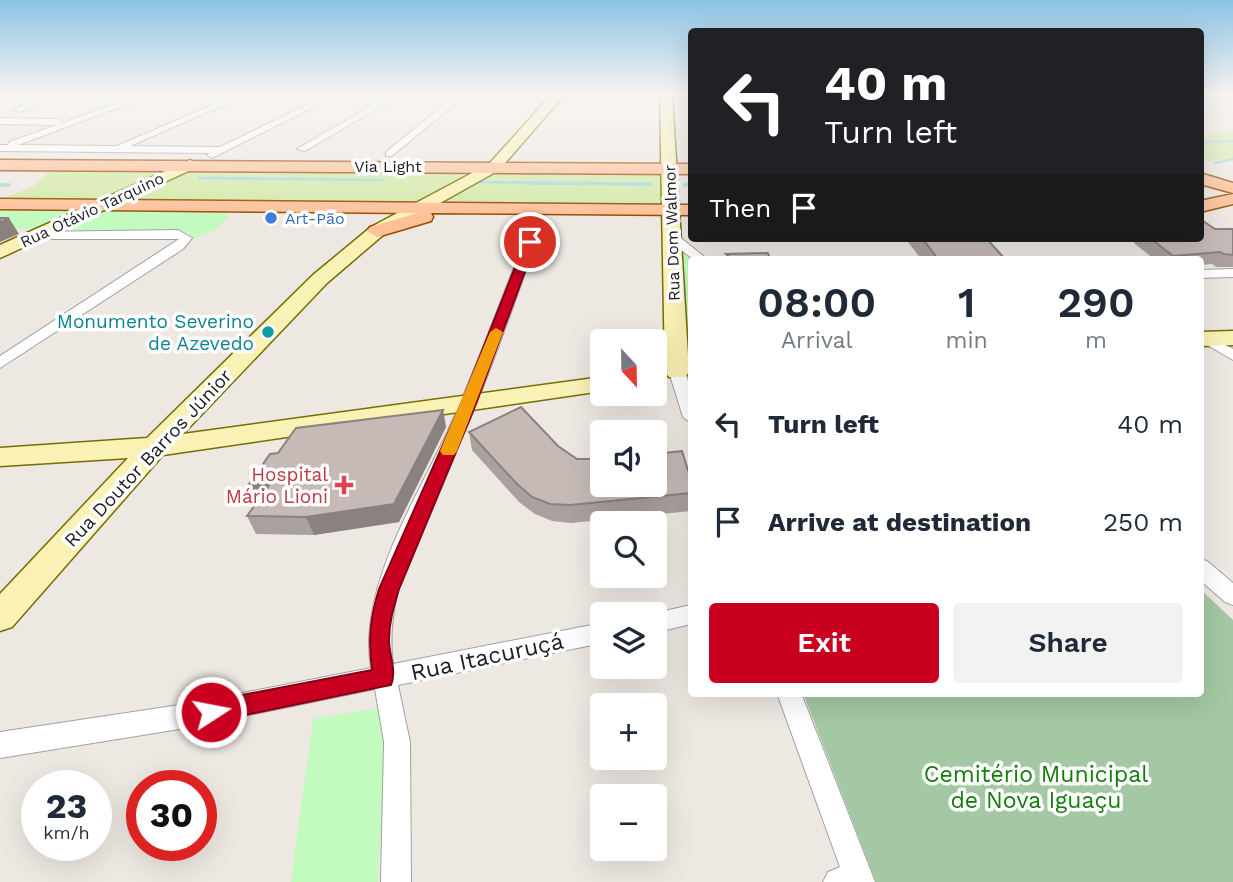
<!DOCTYPE html>
<meta charset="utf-8">
<style>
body{margin:0;font-family:"Work Sans",sans-serif;background:#f2f2f3;color:#1f2937;height:100vh;display:flex;flex-direction:column;font-size:26px;white-space:nowrap}
*{box-sizing:border-box;margin:0}
p{font-size:23px;color:#747a83}
.icon{flex:none;width:38px;height:38px;fill:none;stroke:currentColor;stroke-width:2;stroke-linecap:round;stroke-linejoin:round}
.map{position:relative;flex:1;overflow:hidden}
.side{position:absolute;left:688px;top:256px;width:516px;height:441px;display:flex;flex-direction:column;background:#fff;border-radius:7px;box-shadow:0 7px 28px #0002}
.side>*{flex:none}
.hud{position:absolute;left:688px;top:28px;width:516px;height:214px;border-radius:7px;box-shadow:0 7px 28px #0002;background:#202124;color:#fff;overflow:hidden}
.needle{width:46px;rotate:158deg}
.fabs{position:absolute;left:590px;top:329px;display:grid;gap:14px}
.fabs a{display:grid;place-items:center;width:77px;height:77px;border-radius:7px;background:#fff;box-shadow:0 7px 28px #0002;font-size:35px}
.speed{position:absolute;left:21px;top:770px;display:flex;gap:14px;font-size:35px;font-weight:700;text-align:center}
.speed>*{display:grid;place-content:center;width:91px;height:91px;border-radius:50%;background:#fff;box-shadow:0 7px 28px #0002;line-height:1}
.speed small{font-size:18px;font-weight:400}
.speed .limit{border:10px solid #d22;background:#fff;color:#111}
.pin{position:absolute;display:grid;place-items:center;width:60px;height:60px;color:#fff;margin:-30px;border:4px solid #fff;border-radius:50%;box-shadow:0 2px 7px #0007}
.me{position:absolute;width:77px;margin:-38px;rotate:79deg;stroke-linejoin:round;filter:drop-shadow(0 0 5px #0008)}
.turn{display:flex;align-items:center;gap:24px;height:147px;padding:0 21px;font-size:32px}
.turn .icon{width:91px;height:91px;stroke-width:2.5}
.turn b{display:block;font-size:49px;line-height:60px}
.then{display:flex;align-items:center;height:66px;padding:0 21px;background:#0003;gap:14px;font-size:26px}
.eta{display:flex;justify-content:space-evenly;align-items:center;height:119px;text-align:center}
.eta b{font-size:42px;font-weight:600;line-height:49px}
.primary-button{display:flex;gap:14px;margin-top:auto;padding:14px 21px}
.primary-button a{flex:1;height:80px;border-radius:7px;background:#ca0021;color:#fff;font-size:28px;font-weight:600;line-height:80px;text-align:center}
.primary-button a+a{background:#f2f2f3;color:#1f2937}
ul{padding:0;list-style:none}
li{display:flex;align-items:center;gap:21px;height:98px;padding:0 21px}
li div{flex:1}
li b{display:block;font-size:26px}
li em{font-style:normal}
.map>svg:first-child{display:block}
</style>
<div class="map">
<svg width="1233" height="882" viewBox="0 0 1233 882">
<rect width="100%" height="100%" fill="#eee8e2"/>
<path fill="#d3eaa7" d="M1233 131V158L1201 162V136Z
M39 167H180L102 201H0V199L32 187 47 175Z
M191 170 456 172 463 178 422 201 409 203 136 200 140 194Z
M496 171 661 173 663 207 436 204Z"/>
<path fill="#a4c8a3" d="M1201 590 1233 620V882H876L803 693H1200Z"/>
<path fill="#c3fabe" d="M87 208 40 229H0V209Z
M88 211 226 212 229 215 216 229 184 244 191 232 44 234Z
M681 250 694 259H691V354L685 350Z
M388 706 378 882H291L313 719Z"/>
<g fill="none" stroke-linecap="round" stroke-linejoin="round">
<path stroke="#a2d9dd" stroke-width="2.5" d="M1200 142 1233 141
M1215 163 1233 159
M199 178 382 180
M477 182 650 184"/>
<path stroke="#a2d9dd" stroke-width="3.5" d="M525 183 650 184
M0 185H9
M684 185H691"/>
<g stroke="#a1a1a1" stroke-width="2">
<path id="street" d="M7 94H19L0 104V98Z
M43 94H54L20 112 13 110Z
M142 94H155L18 145 117 146 237 94H249L130 146 220 147 329 94H340L212 158 207 155 209 153 0 151V145H8L9 142 57 125 0 124V118L59 119 63 123Z
M391 94H402L305 151 297 149Z
M457 94H467L392 156H386V152Z
M178 230 192 238 183 249 0 368V356L179 239H36L32 238V232Z
M672 233 676 234 707 259H693L668 240V234Z
M530 238 536 242C515 301 495 360 471 417 440 492 381 581 393 664L602 623V643L398 685 410 742 411 882H381L384 742 375 689 186 728 0 758V732L186 704 371 668C357 584 423 490 455 415 480 358 501 300 524 242Z
M1233 269V277L1200 278V270Z
M1207 335 1233 349V360L1202 342V336Z
M691 362V372L686 374 691 392V423L683 417 669 372 671 369Z
M1200 559 1207 561 1233 583V605L1225 602 1200 580Z
M691 605V624L654 633V614H651Z
M777 693H801L875 882H823L828 872 840 867Z"/>
</g>
<g stroke="#756e03" stroke-width="3">
<path id="secondary" d="M552 94H565L499 170 383 235 327 283 183 434 602 377V391L163 455 12 627 0 631V594L128 458 0 466V448L147 438 313 275 371 227 489 164Z
M660 94H672L689 372 685 377H669L665 372Z
M190 160 198 165 195 168 0 258V245Z
M1233 331V345L1200 346V332Z"/>
</g>
<g stroke="#964c00" stroke-width="3">
<path id="primary" d="M0 160 691 164V174L0 170Z
M1200 173 1233 183V193L1200 184Z
M1233 194V204L1200 212V201Z
M0 199 691 205V215L431 213 433 217 431 221 377 237 367 231 370 227 418 213 0 209Z"/>
</g>
<use href="#street" fill="#fff" fill-rule="evenodd"/>
<use href="#secondary" fill="#faf2b5" fill-rule="evenodd"/>
<use href="#primary" fill="#fdc199" fill-rule="evenodd"/>
</g>
<path fill="#aaa09d" d="M1215 229H1233V267H1216L1212 264 1200 265V259H1154L1134 243 1137 238H1200Z
M909 238H986L1005 259H921L908 242Z
M443 410 446 427 399 522 314 535 256 534 247 516 257 501 278 453Z
M469 432 558 446 577 459 691 480V511L571 523 552 521 535 514 519 502 472 450Z"/>
<path fill="#8b827f" d="M9 218 19 234 0 242V222Z
M443 410 446 427 399 522 314 535 306 517Z
M272 481 258 502 249 484Z"/>
<path fill="#c6bab6" stroke="#8b827f" stroke-width="2" d="M0 218H9L0 222Z
M1200 219 1215 229H1233V255L1224 254 1220 252 1173 256 1150 238H1200Z
M922 238H986L1005 259H938Z
M768 253 770 259H732L726 254Z
M521 407 558 446 577 459H602V485H654V454L682 451 691 480V493L570 505 550 504 532 497 517 484 469 432Z
M443 410 394 504 306 517 247 516 272 481 249 484 270 454 278 453 296 428Z"/>
<linearGradient id="sky" x2="0" y2="1"><stop stop-color="#8cc3e4"/><stop offset="0.43" stop-color="#f7f5f2"/><stop offset="1" stop-color="#f7f5f2" stop-opacity="0"/></linearGradient>
<rect width="1233" height="218" fill="url(#sky)"/>
<path fill="#ca0021" stroke="#830015" stroke-width="2" d="M530 239 536 242 476 404 399 589C394 606 389 622 389 640 389 655 397 671 391 685L211 722 203 719 199 712 203 704 211 701 372 670C368 640 370 618 379 589L461 404 525 242Z"/>
<path fill="#f59e0b" d="M496 328 503 332 457 451 454 455H443L440 451 490 332Z"/>
<circle fill="#3f7fe0" stroke="#fff" stroke-width="2.5" cx="271" cy="218" r="7"/>
<circle fill="#0f9aa8" stroke="#fff" stroke-width="2.5" cx="268" cy="332" r="7"/>
<path fill="#e0444e" stroke="#fff" stroke-width="2.5" d="M340.5 474.5h7v7h7v7h-7v7h-7v-7h-7v-7h7z"/>
<g text-anchor="middle" dominant-baseline="central" stroke-width="7" stroke-linejoin="round" paint-order="stroke">
<g font-size="16" fill="#1d1d1d" stroke="#fff">
<text x="388" y="166">Via Light</text>
<text transform="translate(92 210) rotate(-25)">Rua Otávio Tarquino</text>
<text transform="translate(672 233) rotate(-92)">Rua Dom Walmor</text>
</g>
<g font-size="16" fill="#366cbe" stroke="#fff" text-anchor="start">
<text x="285" y="218">Art-Pão</text>
</g>
<g font-size="19" fill="#0d838f" stroke="#fff" text-anchor="end">
<text x="254" y="321">Monumento Severino<tspan x="254" dy="22">de Azevedo</tspan></text>
</g>
<g font-size="19" fill="#1d1d1d" stroke="#fff">
<text transform="translate(148 458) rotate(-47)">Rua Doutor Barros Júnior</text>
</g>
<g font-size="19" fill="#be3a42" stroke="#fff" text-anchor="end">
<text x="328" y="474">Hospital<tspan x="328" dy="22">Mário Lioni</tspan></text>
</g>
<g font-size="23" fill="#1d1d1d" stroke="#fff">
<text transform="translate(487 657) rotate(-12)">Rua Itacuruçá</text>
</g>
<g font-size="23" fill="#137c0a" stroke="#fff">
<text x="1036" y="774">Cemitério Municipal<tspan x="1036" dy="26">de Nova Iguaçu</tspan></text>
</g>
</g>
</svg>
<div class="fabs">
<a><svg class="needle" viewBox="-14 -14 28 28"><path d="M0-13l5 13h-10z" fill="#e53935"/><path d="M0 13l5-13h-10z" fill="#747a83"/></svg></a>
<a><svg class="icon" aria-label="sound" viewBox="0 0 24 24"><path d="M4 9h4l5-4v14l-5-4H4zM17 9q2 3 0 6"/></svg></a>
<a><svg class="icon" aria-label="search" viewBox="0 0 24 24"><circle cx="10" cy="10" r="6"/><path d="M15 15l6 6"/></svg></a>
<a><svg class="icon" aria-label="layers" viewBox="0 0 24 24"><path d="M12 4l9 5-9 5-9-5zM3 14l9 5 9-5"/></svg></a>
<a>+</a>
<a>−</a>
</div>
<div class="speed"><div>23<small>km/h</small></div><div class="limit">30</div></div>
<div class="pin" style="left:530px;top:242px;background:#d93025"><svg class="icon" aria-label="arrive" viewBox="0 0 24 24"><path d="M6 21V4h12l-3 4 3 4H6"/></svg></div>
<svg class="me" style="left:211px;top:712px" viewBox="-20 -20 40 40"><circle r="17" fill="#ca0021" stroke="#fff" stroke-width="3"/><path d="M0-11L8 9 0 5-8 9z" fill="#fff"/></svg>
<div class="hud">
<div class="turn"><svg class="icon" aria-label="left" viewBox="0 0 24 24"><path d="M17 20v-9H6M10 6l-5 5 5 5"/></svg><div><b>40 m</b>Turn left</div></div>
<div class="then">Then<svg class="icon" aria-label="arrive" viewBox="0 0 24 24"><path d="M6 21V4h12l-3 4 3 4H6"/></svg></div>
</div>
<section class="side">
<div class="eta">
<div><b>08:00</b><p>Arrival</p></div>
<div><b>1</b><p>min</p></div>
<div><b>290</b><p>m</p></div>
</div>
<ul>
<li><svg class="icon" aria-label="left" viewBox="0 0 24 24"><path d="M17 20v-9H6M10 6l-5 5 5 5"/></svg><div><b>Turn left</b></div><em>40 m</em></li>
<li><svg class="icon" aria-label="arrive" viewBox="0 0 24 24"><path d="M6 21V4h12l-3 4 3 4H6"/></svg><div><b>Arrive at destination</b></div><em>250 m</em></li>
</ul>
<div class="primary-button"><a>Exit</a><a>Share</a></div>
</section>
</div>
